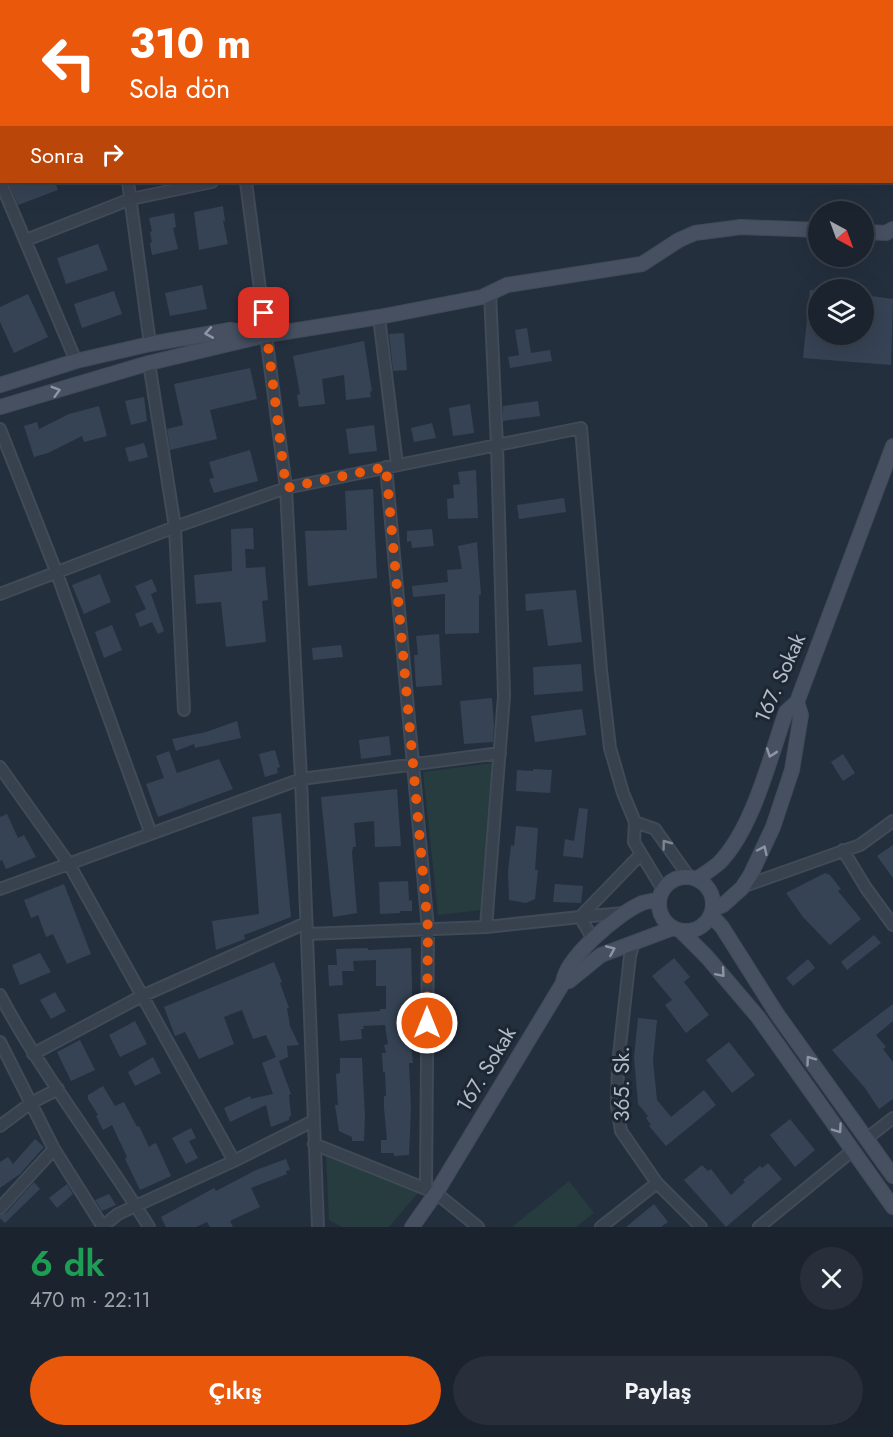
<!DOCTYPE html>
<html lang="tr">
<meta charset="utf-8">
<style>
body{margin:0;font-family:Jost,sans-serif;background:#282f3a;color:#f1f3f6;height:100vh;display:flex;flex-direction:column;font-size:22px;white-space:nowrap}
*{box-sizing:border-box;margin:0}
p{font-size:20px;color:#a0a4aa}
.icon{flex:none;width:33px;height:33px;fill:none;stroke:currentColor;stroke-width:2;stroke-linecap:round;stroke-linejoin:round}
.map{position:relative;height:1227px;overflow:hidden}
.drawer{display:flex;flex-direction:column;background:#1b232e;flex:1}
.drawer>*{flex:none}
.banner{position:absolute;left:0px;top:0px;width:894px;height:183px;box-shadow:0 6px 24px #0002,0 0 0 2px #39404a;background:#ea580c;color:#fff;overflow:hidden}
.needle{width:39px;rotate:139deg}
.tools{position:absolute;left:808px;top:201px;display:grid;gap:12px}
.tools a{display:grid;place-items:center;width:66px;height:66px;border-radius:50%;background:#1b232e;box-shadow:0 6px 24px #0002,0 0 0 2px #39404a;font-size:30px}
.pin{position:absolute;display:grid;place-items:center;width:51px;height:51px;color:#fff;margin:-26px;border-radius:12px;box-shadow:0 3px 9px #0006}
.me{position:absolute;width:66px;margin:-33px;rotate:0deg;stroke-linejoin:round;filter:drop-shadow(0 0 4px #0008)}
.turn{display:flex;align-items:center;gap:21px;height:126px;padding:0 30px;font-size:27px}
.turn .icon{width:78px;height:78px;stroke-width:2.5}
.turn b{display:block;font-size:42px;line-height:51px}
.then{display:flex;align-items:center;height:57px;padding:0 30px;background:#0003;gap:12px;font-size:22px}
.round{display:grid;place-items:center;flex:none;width:63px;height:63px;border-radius:32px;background:#282f3a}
.summary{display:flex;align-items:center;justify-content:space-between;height:102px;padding:0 30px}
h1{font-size:36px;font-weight:600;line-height:45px;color:#1e9e55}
.button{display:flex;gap:12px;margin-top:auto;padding:12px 30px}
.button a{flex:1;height:69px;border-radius:36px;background:#ea580c;color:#fff;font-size:24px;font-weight:600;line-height:69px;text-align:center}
.button a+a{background:#282f3a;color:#f1f3f6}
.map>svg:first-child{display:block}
</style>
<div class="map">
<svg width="893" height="1227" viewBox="0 0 893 1227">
<rect width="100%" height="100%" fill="#242f3e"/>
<path fill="#263c3f" d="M492 763 481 910 438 915 423 772Z
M326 1155 419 1192 389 1227H342L329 1220Z
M569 1181 594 1213 576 1227H512Z"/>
<path fill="#364354" d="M15 182H55L58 190 18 205 9 184Z
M223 206 225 221H223L228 244 199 250 194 212Z
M174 213 176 227 173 228 178 249 152 255 150 243 152 242 150 232 152 231 149 218Z
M98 244 108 270 66 284 57 258Z
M202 285 207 309 170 316 165 293Z
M810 290 819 291V334H864V295L893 299 891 365 803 358Z
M114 291 122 314 82 328 74 304Z
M28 294 48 337 14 353 0 322V307Z
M527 328 531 353 550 350 552 361 510 368 508 357 519 355 515 330Z
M404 333 407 370 393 371 389 334Z
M364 341 372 391 370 392 371 397 346 400 344 375 322 379 325 404 299 407 297 395 300 394 293 356Z
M250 368 257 399 210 410 217 439 170 450 167 429 183 425 174 384Z
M144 397 147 421 131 425 125 401Z
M538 401 540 416 503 421V406Z
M470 404 474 433 453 436 449 408Z
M99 406 107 436 84 442 82 436 48 453 34 457 24 426 37 422 39 429 69 414Z
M432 423 436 438 414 442 411 428Z
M374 425 377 451 349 454 346 429Z
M144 443 148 457 129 462 125 448Z
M250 450 258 481 214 493 209 479 214 478 209 462Z
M476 470 478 518 448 519 447 499 454 498 453 485 460 484 458 472Z
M373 489 377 578 308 586 305 531 347 530 345 491Z
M564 498 566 512 519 519 517 505Z
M253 528 254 549H245L246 568 265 567 268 600 262 601 266 642 226 647 221 602 196 604 194 575 232 571 231 529Z
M432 529 434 546 412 548 411 541 407 542V531Z
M477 542 481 595H479V633L445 634V594L413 597 412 586 448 582 447 570 462 569 458 546Z
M100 574 111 602 84 614 72 585Z
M152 579 157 591 151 594 164 631 158 634 152 622 140 627 135 614 146 609 135 586Z
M576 590 582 642 548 646 543 609 526 611 525 594Z
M112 625 122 650 104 658 95 632Z
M439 634 442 685 416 687 414 655H418L416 636Z
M341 645 343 657 313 660 312 648Z
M581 664 583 691 534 695 533 667Z
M492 698 494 725 493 742 464 744 460 701Z
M582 709 586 735 535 742 531 716Z
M237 721 241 738 195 748 194 744 176 751 172 739 206 732Z
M389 736 391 755 361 759 359 740Z
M275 750 280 767 277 768 278 773 265 777 259 754Z
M169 751 177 773 219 759 233 789 158 817 146 784 164 778 156 756Z
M843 754 855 773 843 781 831 762Z
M533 769 552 770 550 793 516 791 517 770 533 771Z
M397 789 401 846 375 847 374 821 354 823 356 847H353L352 852 357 913 333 917 321 797Z
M579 808 588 809 583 858 563 856 565 839 574 841Z
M281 813 291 917 244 935 245 939 216 950 212 921 259 914 252 817Z
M7 814 18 838 24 835 36 857 6 869 2 860 0 861V817Z
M516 826 538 828 535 870H538L535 899 526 903 509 900 508 871 511 845 514 846Z
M893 845V878L877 856Z
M825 873 830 875 841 889 838 891 861 919 830 945 803 917 786 893Z
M408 881 409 901 412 900V911H400V913L380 914 379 882Z
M64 884 91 954 67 964 53 934 46 937 38 915 31 918 24 900Z
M555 884 583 886 581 903 553 902Z
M874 935 881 943 847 970 841 962Z
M368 948V950L411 948 413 1023H409L413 1063H409L411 1108 409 1155 394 1156V1153H381V1140H387L384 1108V1096H386L385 1072H383L382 1053H386L384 1045 388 1044 385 1025 363 1026 364 1029H361L362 1039 340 1041 338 1014 380 1011V1009H386V986H376V960L353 961 354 971H342L343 985 329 986 328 965H337L336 949Z
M40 953 51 972 20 985 12 965Z
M674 958 690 977 684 982 709 1015 686 1033 665 1005 672 1000 652 976Z
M808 959 815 968 793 986 786 978Z
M274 962 282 982 280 983 289 1008H287L290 1026 299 1045 287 1046 288 1057 279 1061 291 1094 289 1095 291 1116 289 1117V1120L271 1127 266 1105 230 1122 224 1108 250 1096 251 1099 273 1094 262 1063 276 1057 266 1035 253 1039 242 1010 224 1017 234 1044 199 1059 185 1032 175 1036 164 1007Z
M55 992 66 1011 51 1019 40 1000Z
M893 1004V1021L876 1035 886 1047 883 1049 893 1062V1099L879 1109 865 1088 832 1050Z
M638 1018 657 1020 653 1060 657 1100 671 1117 704 1090 716 1105 666 1146 649 1126 651 1125 646 1118 648 1116 638 1104 634 1057Z
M135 1021 147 1044 120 1057 109 1035Z
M80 1040 95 1070 71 1081 57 1052Z
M729 1042 755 1075 732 1093 706 1060Z
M153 1057 161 1073 135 1086 128 1072Z
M340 1058H362L365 1117 364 1141H352V1137L339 1131 335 1105H338L336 1074 340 1073Z
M103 1086 115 1106 124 1102 137 1127 139 1126 149 1147 155 1143 157 1145 171 1176 140 1190 125 1159 127 1157 112 1125 103 1130 96 1116 98 1115 88 1099V1095Z
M790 1119 815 1150 795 1167 770 1135Z
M191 1128 196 1138 189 1141 198 1158 186 1164 172 1138Z
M35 1139 44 1147 20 1174 0 1188V1162L8 1157 13 1164Z
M286 1159 290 1170 286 1171 287 1174 251 1188 260 1207 230 1221 233 1227H210L207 1222 196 1227H166L161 1217 214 1188 216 1191 256 1170Z
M768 1163 782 1179 726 1227 684 1180 702 1165 708 1171 711 1169 731 1195 745 1182 743 1180 760 1166 762 1168Z
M34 1182 40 1189 5 1223 0 1218V1215L6 1213Z
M67 1184 73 1194 57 1208 49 1198Z
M109 1194 116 1205 102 1211 95 1200Z
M654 1204 668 1222 661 1227H626Z"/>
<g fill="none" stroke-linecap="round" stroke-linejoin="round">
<g stroke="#414a57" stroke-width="14">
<path id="street" d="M96 0V2
M216 0V2
M57 2 60 0
M0 28H2
M0 116 2 119
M0 151H2
M0 181 76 361
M128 182 150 344
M246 182 286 488 301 779 318 1227
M26 240 131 199 212 182
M379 317 397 464
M149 363 175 527 184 710
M0 429 56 571 151 834
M386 467 428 929 426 1188
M0 594 175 527 286 488 581 428 601 670 610 748 623 793 635 822 634 842 663 890
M0 767 69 864 234 1161
M635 822 655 829 689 877
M843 850 866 888 893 925
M742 887 860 845 893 821
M0 889 301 779 500 753
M580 917 641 854
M580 917 624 913
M486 927 504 696 497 446 490 293
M307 934 486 927 580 917 593 939
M634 942 630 956 618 1064 617 1107 621 1131 657 1183 701 1227
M0 995C43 1076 101 1149 149 1227
M0 1042 54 1149 103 1227
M33 1054 142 996 306 923
M0 1126 31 1103 58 1089
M866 1139 893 1118
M314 1144 436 1193 478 1227
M0 1208 54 1149
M102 1227 118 1214 234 1161 313 1121
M601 1227 657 1183
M759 1227 852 1151"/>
</g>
<g stroke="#414a57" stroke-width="16">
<path id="secondary" d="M864 232 886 233 893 229
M0 385 76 361 150 344 230 330 259 334
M0 407 149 363 267 335 379 317 482 297 507 285 642 264 679 240 695 233 741 227 819 230
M659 904a27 27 0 1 1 54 0a27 27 0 1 1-54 0Z
M697 879C704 874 712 869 719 863 753 829 770 757 786 712L797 702 893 446
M713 909 723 905 742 888 751 874 773 827 792 770 801 715 797 702
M711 915 722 927 777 1014 893 1176
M681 931 707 957 758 1017 893 1207
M563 983 569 981 601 955 673 928
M412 1227 436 1193 563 983C565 958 618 914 640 904 646 901 653 901 659 900"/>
</g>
<use href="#street" stroke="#38414e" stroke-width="10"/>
<use href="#secondary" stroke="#465061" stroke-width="14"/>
</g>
<defs><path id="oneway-chevron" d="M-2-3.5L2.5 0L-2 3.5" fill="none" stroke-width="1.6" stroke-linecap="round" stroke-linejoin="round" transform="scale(1.5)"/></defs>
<g stroke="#8e96a5">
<use href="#oneway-chevron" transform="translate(209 333) rotate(170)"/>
<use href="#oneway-chevron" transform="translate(56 391) rotate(-16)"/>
<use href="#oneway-chevron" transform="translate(771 753) rotate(109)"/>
<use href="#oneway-chevron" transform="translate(763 850) rotate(-65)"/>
<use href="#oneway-chevron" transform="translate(611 950) rotate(-23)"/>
<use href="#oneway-chevron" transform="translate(721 973) rotate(49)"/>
<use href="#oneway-chevron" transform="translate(810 1060) rotate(-126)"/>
<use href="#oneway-chevron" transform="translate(838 1129) rotate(55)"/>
</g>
<use stroke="#7c8592" href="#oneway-chevron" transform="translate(666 844) rotate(-127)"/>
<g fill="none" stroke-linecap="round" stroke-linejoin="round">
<path stroke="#ea580c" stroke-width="10" stroke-dasharray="0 18" d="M264 313 286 488 386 467 428 929 427 1023"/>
</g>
<g text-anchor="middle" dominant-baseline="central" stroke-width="6" stroke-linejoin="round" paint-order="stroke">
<g font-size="21" fill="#b4bcc9" stroke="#1d2633">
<text transform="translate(780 678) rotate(-66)">167. Sokak</text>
<text transform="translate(486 1069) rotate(-59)">167. Sokak</text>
<text transform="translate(622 1084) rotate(-90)">365. Sk.</text>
</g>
</g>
</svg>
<div class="tools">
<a><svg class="needle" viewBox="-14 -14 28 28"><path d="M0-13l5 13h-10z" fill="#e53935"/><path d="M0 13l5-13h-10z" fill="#a0a4aa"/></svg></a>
<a><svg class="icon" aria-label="layers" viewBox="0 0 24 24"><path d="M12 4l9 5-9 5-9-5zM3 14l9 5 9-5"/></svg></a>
</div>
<div class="pin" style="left:264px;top:313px;background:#d93025"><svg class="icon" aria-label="arrive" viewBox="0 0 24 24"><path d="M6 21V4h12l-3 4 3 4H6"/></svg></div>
<svg class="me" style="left:427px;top:1023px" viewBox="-20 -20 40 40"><circle r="17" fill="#ea580c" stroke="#fff" stroke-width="3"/><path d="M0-11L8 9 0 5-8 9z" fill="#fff"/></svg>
<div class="banner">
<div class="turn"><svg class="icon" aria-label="left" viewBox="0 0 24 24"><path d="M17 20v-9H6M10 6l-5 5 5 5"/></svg><div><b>310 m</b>Sola dön</div></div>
<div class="then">Sonra<svg class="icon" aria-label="right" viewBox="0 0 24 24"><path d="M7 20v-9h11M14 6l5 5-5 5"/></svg></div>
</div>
</div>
<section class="drawer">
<div class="summary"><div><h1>6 dk</h1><p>470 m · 22:11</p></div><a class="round"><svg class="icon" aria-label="close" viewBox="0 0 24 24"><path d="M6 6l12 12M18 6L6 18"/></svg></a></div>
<div class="button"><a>Çıkış</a><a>Paylaş</a></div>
</section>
